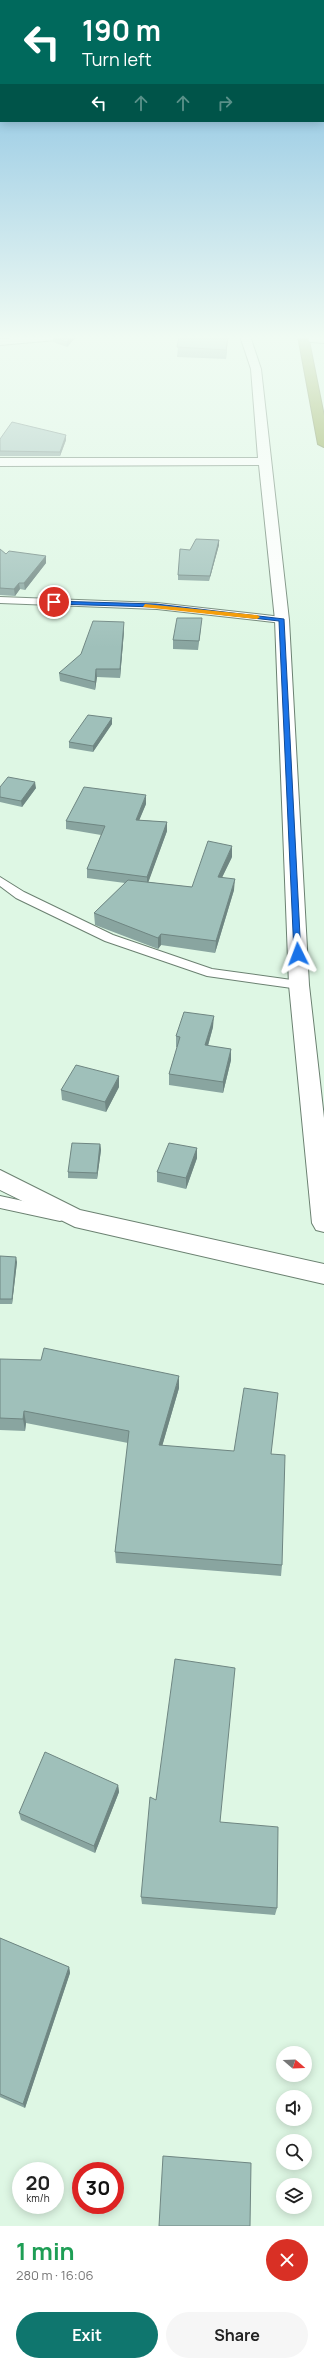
<!DOCTYPE html>
<meta charset="utf-8">
<style>
body{margin:0;font-family:Manrope,sans-serif;background:#f6f6f6;color:#222;height:100vh;display:flex;flex-direction:column;font-size:15px;white-space:nowrap}
*{box-sizing:border-box;margin:0}
p{font-size:13px;color:#767676}
.icon{flex:none;width:22px;height:22px;fill:none;stroke:currentColor;stroke-width:2;stroke-linecap:round;stroke-linejoin:round}
.map{position:relative;height:2226px;overflow:hidden}
.sheet{display:flex;flex-direction:column;background:#fff;flex:1}
.sheet>*{flex:none}
.hud{position:absolute;left:0px;top:0px;width:324px;height:122px;box-shadow:0 2px 10px #0003;background:#00695c;color:#fff;overflow:hidden}
.needle{width:26px;rotate:109deg}
.tools{position:absolute;left:276px;top:2046px;display:grid;gap:8px}
.tools a{display:grid;place-items:center;width:36px;height:36px;border-radius:50%;background:#fff;box-shadow:0 2px 10px #0003;font-size:20px}
.speed{position:absolute;left:12px;top:2162px;display:flex;gap:8px;font-size:20px;font-weight:700;text-align:center}
.speed>*{display:grid;place-content:center;width:52px;height:52px;border-radius:50%;background:#fff;box-shadow:0 2px 10px #0003;line-height:1}
.speed small{font-size:10px;font-weight:400}
.speed .limit{border:6px solid #d22;background:#fff;color:#111}
.pin{position:absolute;display:grid;place-items:center;width:34px;height:34px;color:#fff;margin:-17px;border:2px solid #fff;border-radius:50%;box-shadow:0 1px 4px #0007}
.me{position:absolute;width:44px;margin:-22px;rotate:357deg;stroke-linejoin:round;filter:drop-shadow(0 0 3px #0008)}
.turn{display:flex;align-items:center;gap:14px;height:84px;padding:0 16px;font-size:18px}
.turn .icon{width:52px;height:52px;stroke-width:2.5}
.turn b{display:block;font-size:28px;line-height:34px}
.lanes{display:flex;align-items:center;height:38px;padding:0 16px;background:#0003;justify-content:center;gap:20px;direction:ltr}
.lanes .off{opacity:.35}
.round{display:grid;place-items:center;flex:none;width:42px;height:42px;border-radius:21px;background:#f6f6f6}
.headline{display:flex;align-items:center;justify-content:space-between;height:68px;padding:0 16px}
h1{font-size:24px;font-weight:700;line-height:30px;color:#1e9e55}
.action{display:flex;gap:8px;margin-top:auto;padding:8px 16px}
.action a{flex:1;height:46px;border-radius:24px;background:#0f766e;color:#fff;font-size:16px;font-weight:700;line-height:46px;text-align:center}
.action a+a{background:#f6f6f6;color:#222}
.map>svg:first-child{display:block}
</style>
<div class="map">
<svg width="324" height="2226" viewBox="0 0 324 2226">
<rect width="100%" height="100%" fill="#def7e4"/>
<g fill="none" stroke-linecap="round" stroke-linejoin="round">
<g stroke="#6b8171" stroke-width="2">
<path id="lane" d="M0 597 157 603 282 617 287 620 282 623 157 609 0 603Z
M0 877 24 892 113 935 212 969 299 981 305 985 299 989 207 976 105 941 16 898 0 886Z
M0 1196 60 1209 65 1211 68 1215 65 1219 60 1221 0 1208Z"/>
</g>
<g stroke="#6b8171" stroke-width="2">
<path id="street" d="M33 336H72L67 339 0 345V339Z
M240 336H250L261 369 289 620 309 985 324 1118V1232L316 1230 312 1223 289 985 275 620 259 465 0 466V458H258L251 369Z
M303 336 324 337V343L300 341 298 339Z
M0 1170 80 1210 324 1264V1284L75 1227 0 1190Z"/>
</g>
<g stroke="#667935" stroke-width="2">
<path id="highway" d="M298 336H308L324 416V447L318 444Z"/>
</g>
<use href="#lane" fill="#fff" fill-rule="evenodd"/>
<use href="#street" fill="#fff" fill-rule="evenodd"/>
<use href="#highway" fill="#829a35" fill-rule="evenodd"/>
</g>
<path fill="#89a5a0" d="M57 336H77L67 347 53 342V337Z
M179 336H228L226 359 177 357Z
M66 435V440L60 456H0V439Z
M219 540V545L209 581 178 580V575L190 550Z
M0 549 6 554 46 556V563L25 590 20 589 15 596 0 595Z
M201 628 198 650 173 649V640Z
M124 631 120 678 97 677 95 690 60 681 59 673Z
M112 718V724L93 752 69 748V742Z
M0 787 36 788 22 807 0 802Z
M146 804 139 820 167 822V831L148 882 192 887 232 857 222 877 234 890 215 953 161 945 158 949 95 925 94 913 125 883 87 878V869L101 835 66 829V821Z
M213 1027 208 1046 231 1049V1060L223 1093 169 1085V1074L177 1047H176V1036Z
M119 1087 106 1112 62 1100 61 1090Z
M100 1144 101 1150 97 1179 68 1178V1172Z
M197 1148V1158L186 1189 157 1182V1172Z
M0 1256 17 1262 12 1304H0Z
M0 1359 179 1388 162 1446 271 1454 282 1565 281 1576 116 1563 115 1552 128 1443 26 1423 25 1431 0 1430Z
M118 1785 119 1792 95 1853 21 1820 19 1813Z
M156 1800 220 1822 277 1908 275 1915 142 1904 141 1897Z
M0 1938 69 1967 70 1973 25 2108 0 2097Z"/>
<path fill="#6f8682" d="M72 336H77L67 347V342Z
M228 336V337L226 359V350Z
M66 435V440L60 456V452Z
M219 540V545L209 581 210 576Z
M46 556V563L25 590 24 583Z
M19 583 20 589 15 596 14 589Z
M124 622V631L120 678V669Z
M96 669 97 677 95 690V682Z
M112 718V724L93 752V746Z
M35 782 36 788 22 807 21 801Z
M146 795V804L136 828V820Z
M167 822V831L147 886V877Z
M232 846V857L217 888 218 877Z
M235 879 234 890 215 953 216 941Z
M161 934V945L158 949V938Z
M214 1016 213 1027 205 1056V1045Z
M231 1049V1060L223 1093V1082Z
M119 1076V1087L106 1112 105 1102Z
M100 1144 101 1150 97 1179V1173Z
M197 1148V1158L186 1189V1178Z
M16 1257 17 1262 12 1304V1299Z
M179 1376V1388L159 1457V1445Z
M24 1411 26 1423 25 1431 23 1419Z
M118 1785 119 1792 95 1853 94 1846Z
M69 1967 70 1973 25 2108 23 2104Z"/>
<path fill="#9fc0ba" stroke="#6f8682" d="M57 336H72L67 342 53 337Z
M179 336H228L226 350 177 347Z
M12 422 66 435 60 452 0 451V439Z
M196 539 219 540 210 576 178 575 180 549 190 550Z
M0 549 6 554 9 551 46 556 24 583H19L14 589 0 588Z
M177 618H202L199 641 173 640Z
M93 621 124 622 120 669H96L95 682 59 673 81 654Z
M88 715 112 718 93 746 69 742Z
M8 777 35 782 21 801 0 797V787Z
M84 787 146 795 136 820 167 822 147 877 87 869 105 826 66 821Z
M208 841 232 846 218 877 235 879 216 941 161 934 158 938 94 913 128 880 192 887Z
M184 1012 214 1016 205 1045 231 1049 223 1082 169 1074 180 1037 176 1036Z
M76 1065 119 1076 105 1102 61 1090Z
M72 1143 100 1144 97 1173 68 1172Z
M169 1143 197 1148 186 1178 157 1172Z
M0 1256 16 1257 12 1299H0Z
M44 1348 179 1376 159 1445 234 1451 244 1388 278 1393 271 1454 285 1455 282 1565 115 1552 129 1431 24 1411 23 1419 0 1418V1359L41 1360Z
M175 1659 235 1668 220 1822 278 1827 277 1908 141 1897 150 1797 156 1800Z
M45 1752 118 1785 94 1846 19 1813Z
M0 1938 69 1967 23 2104 0 2094Z
M163 2156 251 2163 250 2226H159Z"/>
<linearGradient id="sky" x2="0" y2="1"><stop stop-color="#77b8df"/><stop offset="0.52" stop-color="#f0fbf3"/><stop offset="1" stop-color="#f0fbf3" stop-opacity="0"/></linearGradient>
<rect width="324" height="648" fill="url(#sky)"/>
<path fill="#1a73e8" stroke="#114b97" d="M52 601 156 604 284 619 301 956 294 954 279 621 156 607 54 604Z"/>
<path fill="#f59e0b" d="M145 604 257 615 260 617 257 619 143 607Z"/>
</svg>
<div class="tools">
<a><svg class="needle" viewBox="-14 -14 28 28"><path d="M0-13l5 13h-10z" fill="#e53935"/><path d="M0 13l5-13h-10z" fill="#767676"/></svg></a>
<a><svg class="icon" aria-label="sound" viewBox="0 0 24 24"><path d="M4 9h4l5-4v14l-5-4H4zM17 9q2 3 0 6"/></svg></a>
<a><svg class="icon" aria-label="search" viewBox="0 0 24 24"><circle cx="10" cy="10" r="6"/><path d="M15 15l6 6"/></svg></a>
<a><svg class="icon" aria-label="layers" viewBox="0 0 24 24"><path d="M12 4l9 5-9 5-9-5zM3 14l9 5 9-5"/></svg></a>
</div>
<div class="speed"><div>20<small>km/h</small></div><div class="limit">30</div></div>
<div class="pin" style="left:54px;top:602px;background:#d93025"><svg class="icon" aria-label="arrive" viewBox="0 0 24 24"><path d="M6 21V4h12l-3 4 3 4H6"/></svg></div>
<svg class="me" style="left:298px;top:954px" viewBox="-20 -20 40 40"><path d="M0-17L14 15 0 8-14 15z" fill="#1a73e8" stroke="#fff" stroke-width="4"/></svg>
<div class="hud">
<div class="turn"><svg class="icon" aria-label="left" viewBox="0 0 24 24"><path d="M17 20v-9H6M10 6l-5 5 5 5"/></svg><div><b>190 m</b>Turn left</div></div>
<div class="lanes"><svg class="icon" aria-label="left" viewBox="0 0 24 24"><path d="M17 20v-9H6M10 6l-5 5 5 5"/></svg><svg class="icon off" aria-label="ahead" viewBox="0 0 24 24"><path d="M12 20V5M6 11l6-6 6 6"/></svg><svg class="icon off" aria-label="ahead" viewBox="0 0 24 24"><path d="M12 20V5M6 11l6-6 6 6"/></svg><svg class="icon off" aria-label="right" viewBox="0 0 24 24"><path d="M7 20v-9h11M14 6l5 5-5 5"/></svg></div>
</div>
</div>
<section class="sheet">
<div class="headline"><div><h1>1 min</h1><p>280 m · 16:06</p></div><a class="round" style="background:#d93025;color:#fff"><svg class="icon" aria-label="close" viewBox="0 0 24 24"><path d="M6 6l12 12M18 6L6 18"/></svg></a></div>
<div class="action"><a>Exit</a><a>Share</a></div>
</section>
